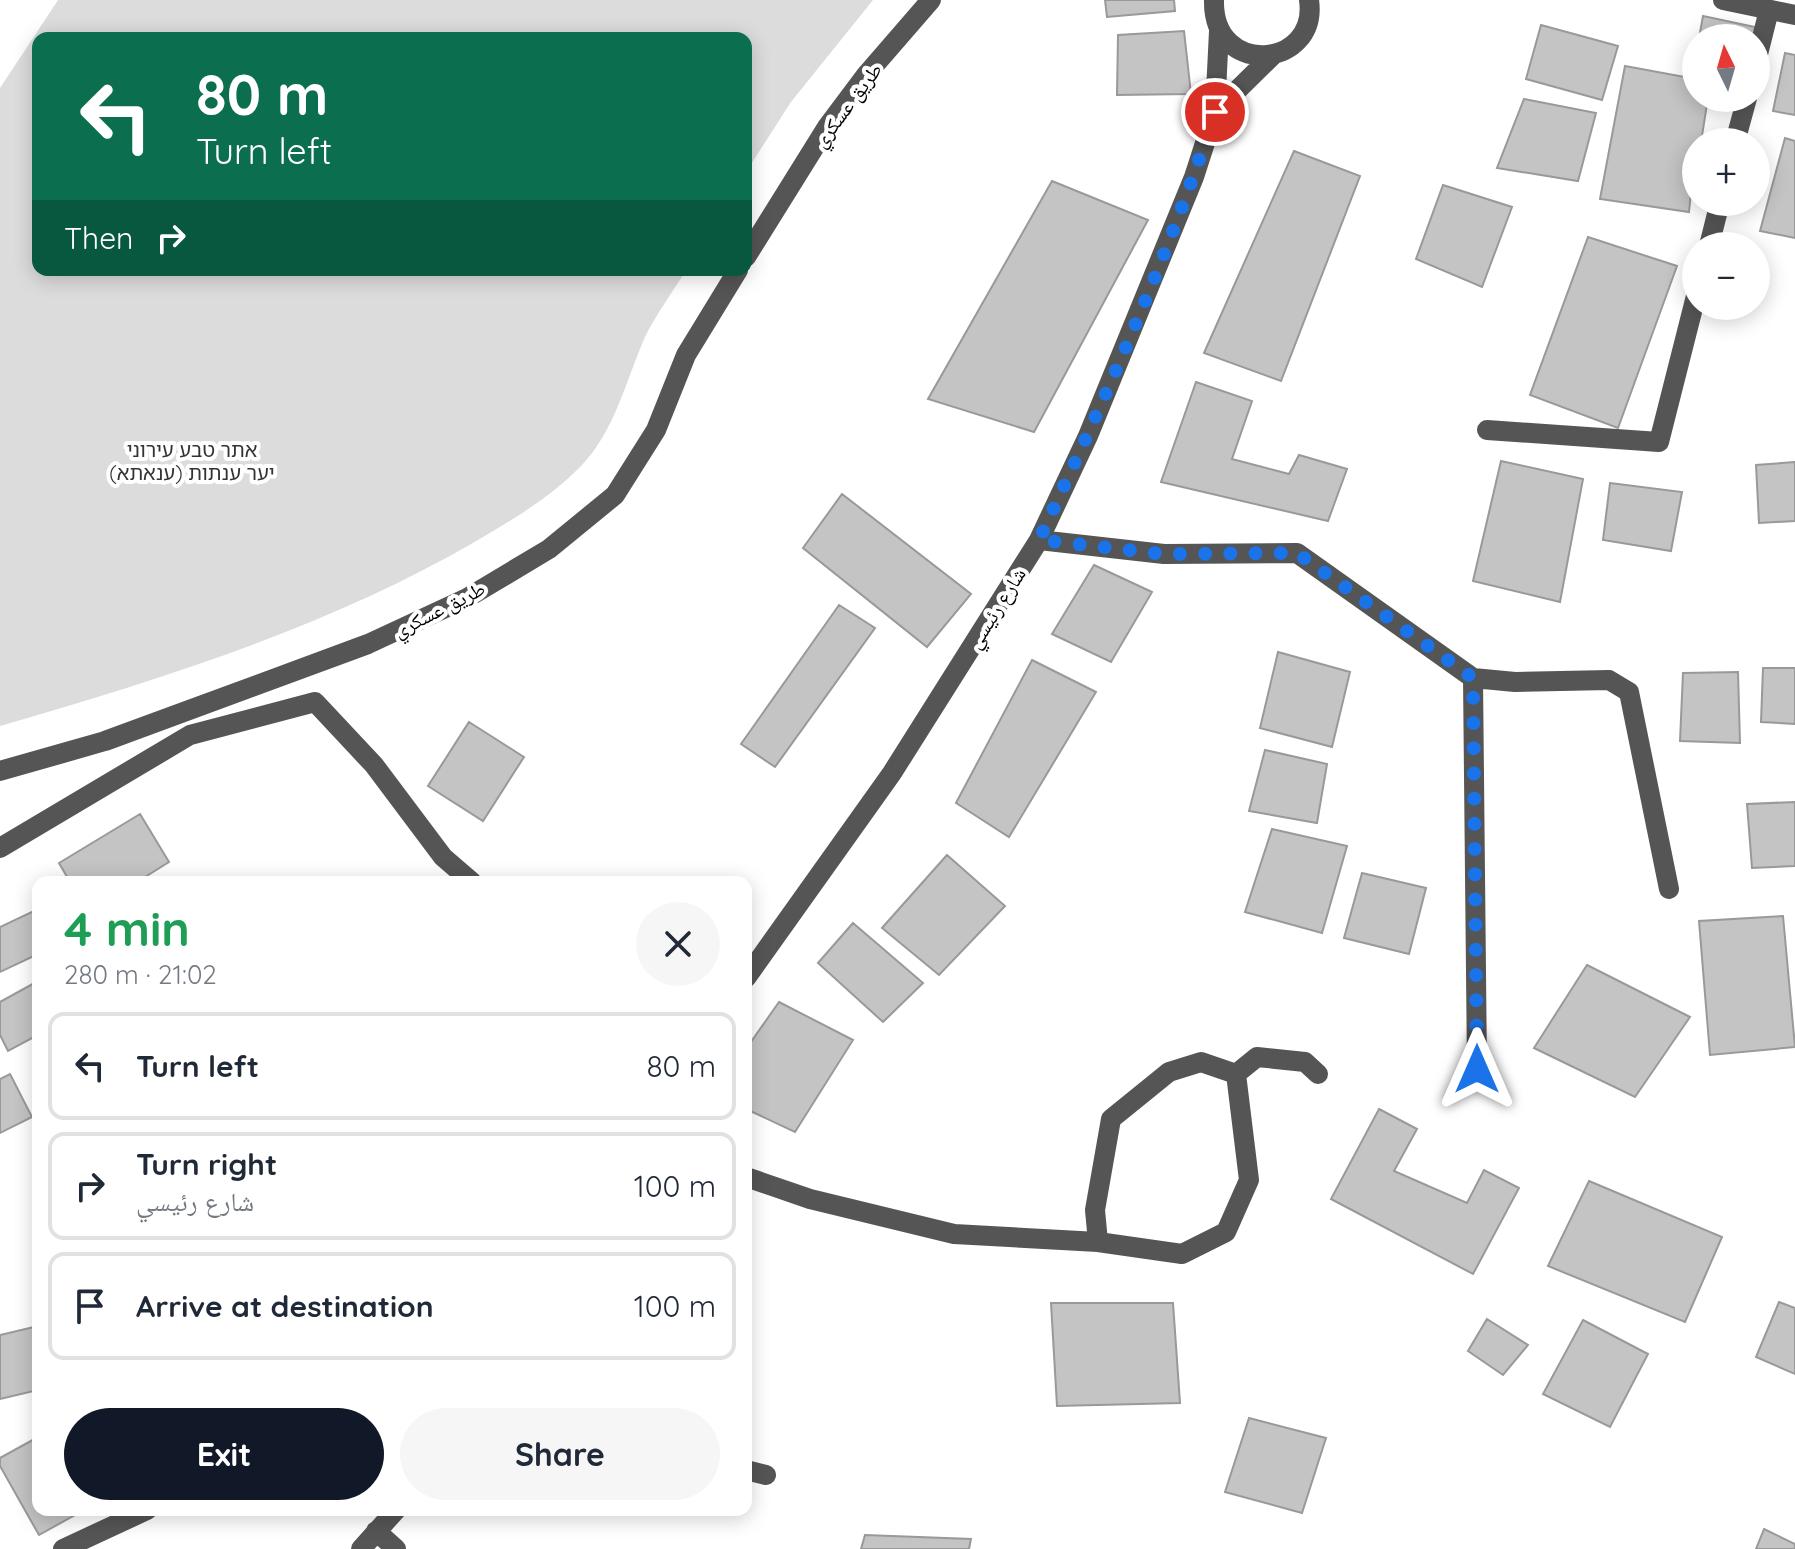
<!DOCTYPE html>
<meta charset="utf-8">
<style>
body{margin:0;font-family:Quicksand,"Noto Naskh Arabic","Noto Sans Hebrew",sans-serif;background:#f6f6f7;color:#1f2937;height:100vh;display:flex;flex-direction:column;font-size:30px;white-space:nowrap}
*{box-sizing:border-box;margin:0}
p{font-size:26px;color:#747a83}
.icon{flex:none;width:44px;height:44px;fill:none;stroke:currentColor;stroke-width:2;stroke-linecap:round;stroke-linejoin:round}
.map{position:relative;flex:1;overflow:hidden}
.sheet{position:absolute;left:32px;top:876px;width:720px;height:640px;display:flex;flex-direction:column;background:#fff;border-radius:16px;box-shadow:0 4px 20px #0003}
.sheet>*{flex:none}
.hud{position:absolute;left:32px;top:32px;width:720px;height:244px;border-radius:16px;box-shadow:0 4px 20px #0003;background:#0b6e4f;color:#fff;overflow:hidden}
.needle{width:52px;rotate:355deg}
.tools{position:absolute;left:1682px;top:24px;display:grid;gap:16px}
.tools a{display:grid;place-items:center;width:88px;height:88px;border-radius:50%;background:#fff;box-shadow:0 4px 20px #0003;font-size:40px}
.pin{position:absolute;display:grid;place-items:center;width:68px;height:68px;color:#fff;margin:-34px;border:4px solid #fff;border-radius:50%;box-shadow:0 2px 8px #0007}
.me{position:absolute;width:88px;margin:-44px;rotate:0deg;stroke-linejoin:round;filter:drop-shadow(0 0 6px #0008)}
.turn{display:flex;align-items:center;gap:28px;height:168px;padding:0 32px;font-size:36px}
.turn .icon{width:104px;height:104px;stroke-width:2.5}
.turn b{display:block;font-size:56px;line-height:68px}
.then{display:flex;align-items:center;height:76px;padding:0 32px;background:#0003;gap:16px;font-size:30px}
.round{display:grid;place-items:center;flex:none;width:84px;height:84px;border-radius:42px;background:#f6f6f7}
.summary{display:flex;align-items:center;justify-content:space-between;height:136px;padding:0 32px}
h1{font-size:48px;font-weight:800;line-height:60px;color:#1e9e55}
.primary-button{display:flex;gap:16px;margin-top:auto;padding:16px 32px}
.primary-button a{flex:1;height:92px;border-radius:48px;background:#111827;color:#fff;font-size:32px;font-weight:800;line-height:92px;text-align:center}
.primary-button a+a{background:#f6f6f7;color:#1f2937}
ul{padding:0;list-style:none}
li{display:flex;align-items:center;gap:24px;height:108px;margin:0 16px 12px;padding:0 16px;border:4px solid #e0e1e3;border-radius:16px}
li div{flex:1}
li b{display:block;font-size:30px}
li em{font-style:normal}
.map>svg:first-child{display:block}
</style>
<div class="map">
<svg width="1795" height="1549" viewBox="0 0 1795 1549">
<rect width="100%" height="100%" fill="#fff"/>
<path fill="#dcdcdc" d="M58 0H873L791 102 746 172V38H38V270H686C673 292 656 314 645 337 626 380 615 431 581 466 552 496 514 519 478 540 331 626 162 679 0 726V88Z"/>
<path fill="#c4c4c4" stroke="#999" stroke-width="2" d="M1105 0H1174L1175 11 1107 17Z
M1703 16 1755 27 1753 38H1699Z
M1541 25 1618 46 1602 100 1526 79Z
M1184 31 1191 94 1117 95 1118 35Z
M1785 53 1795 55V115L1773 111Z
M1625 66 1696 79V98H1708L1701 142H1696L1689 212 1600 199Z
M1524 99 1596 113 1578 181 1497 168Z
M1785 138 1795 141V238L1760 231Z
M1294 151 1360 176 1281 381 1204 353Z
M1052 181 1148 220 1034 432 928 399Z
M1443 185 1512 207 1482 287 1416 259Z
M1588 237 1677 266 1618 428 1530 395Z
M1196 382 1252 401 1232 459 1289 474 1299 455 1347 469 1328 521 1161 482Z
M1501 461 1583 479 1560 602 1473 581Z
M1795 462V521L1759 523 1756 465Z
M1610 483 1682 492 1671 551 1603 540Z
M842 494 971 594 927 647 803 548Z
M1094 565 1152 592 1111 662 1052 634Z
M839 605 875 628 775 767 741 744Z
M1278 652 1350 672 1332 747 1260 728Z
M1032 660 1096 692 1009 837 956 803Z
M1763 668H1795V724L1761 722Z
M1738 672 1740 743 1680 741 1683 673Z
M469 722 524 757 483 821 428 786Z
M1265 750 1327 764 1317 823 1249 811Z
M1795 802V866L1752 868 1747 804Z
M140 814 169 862 137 882H70L59 863Z
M1272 829 1347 846 1322 933 1245 912Z
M947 855 1005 906 939 975 882 928Z
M1362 873 1426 888 1409 954 1344 938Z
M38 909V954L0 972V927Z
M1783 916 1795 1047 1710 1055 1699 921Z
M853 923 923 983 883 1022 818 963Z
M1587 965 1690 1017 1635 1097 1534 1048Z
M38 981V1035L8 1051 0 1035V1002Z
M779 1002 853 1040 795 1132 746 1109V1049Z
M10 1074 32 1117 0 1133V1079Z
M1379 1109 1417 1129 1394 1171 1467 1203 1484 1170 1519 1188 1473 1274 1331 1199Z
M1589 1181 1722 1237 1685 1322 1548 1266Z
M1779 1302 1795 1308V1374L1756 1357Z
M1051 1303H1173L1180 1403 1057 1406Z
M1487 1319 1528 1345 1503 1375 1468 1351Z
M1583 1320 1648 1354 1610 1427 1543 1394Z
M38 1326V1390L0 1399V1335Z
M1249 1418 1326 1438 1302 1513 1225 1492Z
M38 1437V1510H84L39 1535 0 1466V1458Z
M1764 1529 1795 1544V1549H1756Z
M865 1535 971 1539 969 1549H861Z"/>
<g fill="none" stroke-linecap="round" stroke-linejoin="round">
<path stroke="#555" stroke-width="20" d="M1214 0C1212 78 1319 69 1309 0
M1723 0 1795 15
M1219 31 1215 112 1273 55
M1756 62 1769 10
M1735 142 1747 98
M1709 246 1720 202
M746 257 827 127 866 75 931 0
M1487 430 1659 442 1696 296
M1039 540 1164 554 1297 553 1473 678 1477 1069
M1473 678 1515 682 1609 680 1629 692 1669 889
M0 771 105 741 368 644 467 598 549 549 615 495 656 430 686 355 738 270
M0 848 190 735 315 702 374 765 443 857 472 882
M746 978 892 773 1039 540 1088 436 1194 177 1215 112
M746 1177 810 1199 954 1234 1098 1242 1182 1254 1226 1232 1249 1180 1236 1074 1257 1057 1305 1062 1318 1074
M1098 1242 1095 1210 1111 1119 1169 1072 1201 1062 1236 1074
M746 1470 766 1475
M376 1531 396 1549
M63 1549 147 1510
M361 1549 396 1510"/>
</g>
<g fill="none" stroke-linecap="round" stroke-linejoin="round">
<path stroke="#1a73e8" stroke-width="14" stroke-dasharray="0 25.2" d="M1215 112C1168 258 1104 401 1039 540L1164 554 1297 553 1473 678 1477 1069"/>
</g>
<g text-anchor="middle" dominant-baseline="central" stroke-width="8" stroke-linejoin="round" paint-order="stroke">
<g font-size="20" fill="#000" stroke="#fff">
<text transform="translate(847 105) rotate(-53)">طريق عسكري</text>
<text transform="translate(996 608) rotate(-58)">شارع رئيسي</text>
<text transform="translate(439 609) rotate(-27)">طريق عسكري</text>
</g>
<g font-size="20" fill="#333" stroke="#fff">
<text x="192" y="449">אתר טבע עירוני<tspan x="192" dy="23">יער ענתות (ענאתא)</tspan></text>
</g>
</g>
</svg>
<div class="tools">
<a><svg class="needle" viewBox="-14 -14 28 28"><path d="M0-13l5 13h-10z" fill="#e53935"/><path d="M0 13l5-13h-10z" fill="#747a83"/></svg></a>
<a>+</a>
<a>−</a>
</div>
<div class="pin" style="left:1215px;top:112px;background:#d93025"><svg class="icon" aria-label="arrive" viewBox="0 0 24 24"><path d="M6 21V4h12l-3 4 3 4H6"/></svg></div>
<svg class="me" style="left:1477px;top:1069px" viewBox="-20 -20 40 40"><path d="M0-17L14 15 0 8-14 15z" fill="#1a73e8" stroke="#fff" stroke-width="4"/></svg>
<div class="hud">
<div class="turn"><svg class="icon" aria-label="left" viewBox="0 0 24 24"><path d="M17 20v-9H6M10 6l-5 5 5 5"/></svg><div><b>80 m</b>Turn left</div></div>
<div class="then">Then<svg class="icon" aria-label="right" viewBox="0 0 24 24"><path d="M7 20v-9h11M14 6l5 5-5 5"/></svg></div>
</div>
<section class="sheet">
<div class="summary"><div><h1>4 min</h1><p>280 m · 21:02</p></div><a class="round"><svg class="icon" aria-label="close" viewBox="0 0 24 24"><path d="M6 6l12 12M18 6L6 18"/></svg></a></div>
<ul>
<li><svg class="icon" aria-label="left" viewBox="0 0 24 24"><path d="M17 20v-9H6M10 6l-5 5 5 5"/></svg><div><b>Turn left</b></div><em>80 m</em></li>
<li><svg class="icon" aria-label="right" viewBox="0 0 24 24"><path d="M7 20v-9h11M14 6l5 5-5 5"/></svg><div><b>Turn right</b><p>شارع رئيسي</p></div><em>100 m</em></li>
<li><svg class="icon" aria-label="arrive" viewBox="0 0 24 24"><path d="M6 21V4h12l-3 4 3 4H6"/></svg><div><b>Arrive at destination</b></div><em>100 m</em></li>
</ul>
<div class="primary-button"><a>Exit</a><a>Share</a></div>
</section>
</div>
